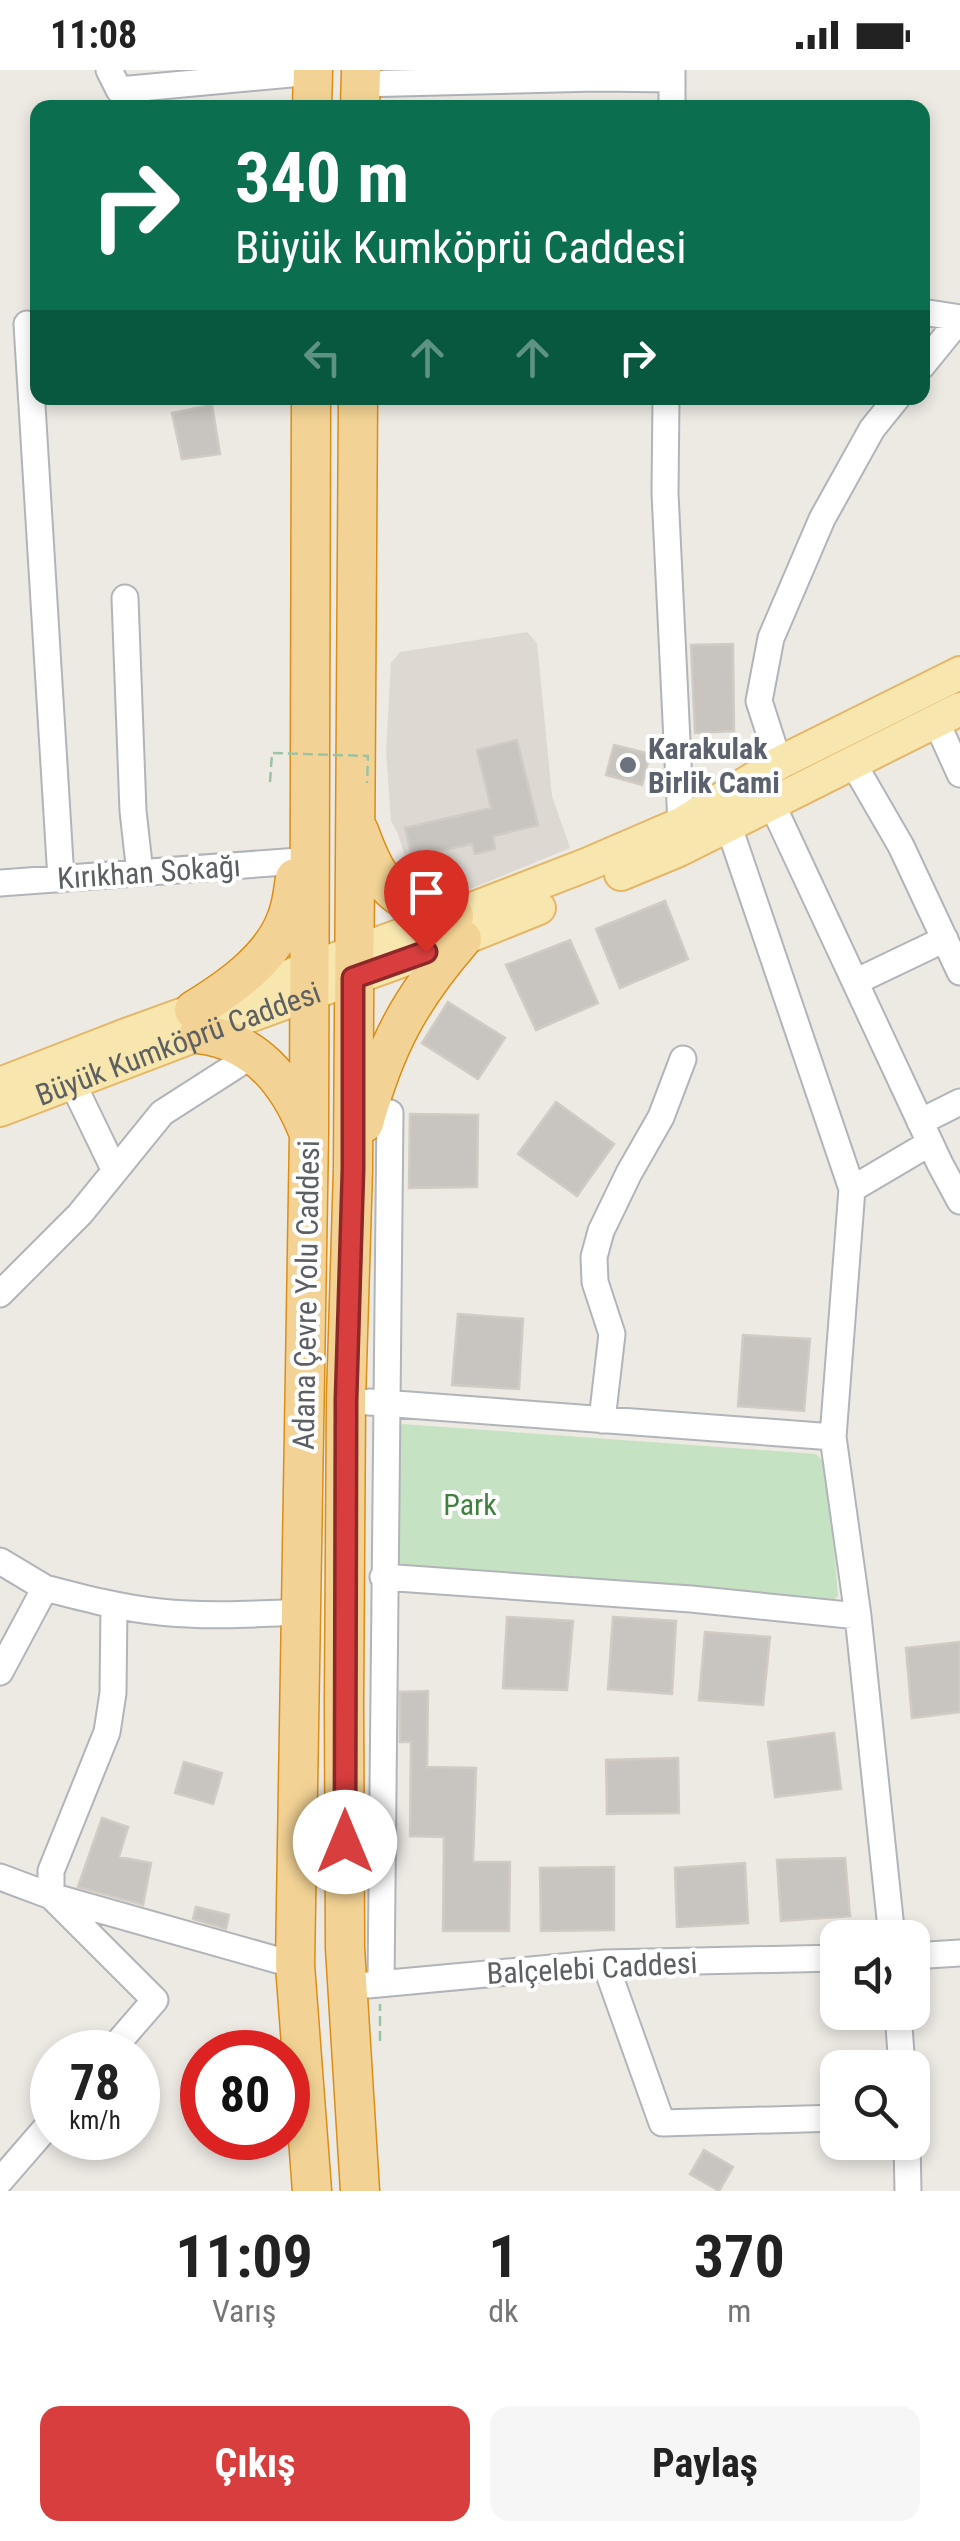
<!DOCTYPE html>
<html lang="tr">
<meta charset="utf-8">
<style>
body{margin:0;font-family:"Roboto Condensed",sans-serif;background:#f6f6f6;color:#222;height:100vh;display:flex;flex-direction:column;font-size:38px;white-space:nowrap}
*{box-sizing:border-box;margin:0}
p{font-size:32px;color:#767676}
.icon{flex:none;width:55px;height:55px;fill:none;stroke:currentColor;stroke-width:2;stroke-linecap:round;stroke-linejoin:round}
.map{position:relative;height:2121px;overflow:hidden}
.details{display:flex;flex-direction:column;background:#fff;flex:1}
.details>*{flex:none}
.hud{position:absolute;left:30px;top:30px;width:900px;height:305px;border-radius:20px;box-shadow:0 5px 15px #0003;background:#0b6e4f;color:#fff;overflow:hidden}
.controls{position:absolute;left:820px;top:1850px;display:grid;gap:20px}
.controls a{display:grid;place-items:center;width:110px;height:110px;border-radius:20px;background:#fff;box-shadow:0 5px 15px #0003;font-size:50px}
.speed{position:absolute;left:30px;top:1960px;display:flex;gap:20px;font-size:50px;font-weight:700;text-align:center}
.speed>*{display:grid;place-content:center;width:130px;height:130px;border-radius:50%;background:#fff;box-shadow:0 5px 15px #0003;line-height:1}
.speed small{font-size:25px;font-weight:400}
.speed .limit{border:15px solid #d22;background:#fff;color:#111}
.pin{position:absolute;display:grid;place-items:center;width:85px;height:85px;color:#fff;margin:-102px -42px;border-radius:50% 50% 50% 0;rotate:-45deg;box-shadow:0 0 10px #0007}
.pin .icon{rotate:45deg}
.me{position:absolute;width:110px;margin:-55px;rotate:0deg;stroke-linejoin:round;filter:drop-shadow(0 0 8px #0008)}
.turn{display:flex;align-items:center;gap:35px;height:210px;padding:0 40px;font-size:45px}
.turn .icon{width:130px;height:130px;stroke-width:2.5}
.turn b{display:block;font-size:70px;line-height:85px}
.lanes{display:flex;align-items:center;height:95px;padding:0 40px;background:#0003;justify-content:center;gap:50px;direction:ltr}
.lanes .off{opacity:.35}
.eta{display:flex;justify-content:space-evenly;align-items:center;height:170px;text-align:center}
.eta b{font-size:60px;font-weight:700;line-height:70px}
.button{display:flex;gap:20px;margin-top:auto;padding:20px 40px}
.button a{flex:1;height:115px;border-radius:20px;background:#d93e3f;color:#fff;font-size:40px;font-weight:700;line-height:115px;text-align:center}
.button a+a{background:#f6f6f6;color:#222}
.status{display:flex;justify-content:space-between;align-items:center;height:70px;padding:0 50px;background:#fff;direction:ltr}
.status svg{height:28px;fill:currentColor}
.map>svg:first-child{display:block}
</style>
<div class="status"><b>11:08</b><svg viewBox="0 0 49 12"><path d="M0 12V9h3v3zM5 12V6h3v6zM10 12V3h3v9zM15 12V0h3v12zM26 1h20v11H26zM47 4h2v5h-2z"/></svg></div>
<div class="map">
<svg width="960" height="2121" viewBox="0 0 960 2121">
<rect width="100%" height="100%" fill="#edeae4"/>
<path fill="#ddd9d2" d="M527 562 537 573 552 726 570 778 446 829 416 819 397 762 391 751 386 681 391 593 400 582Z"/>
<path fill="#c5e2c2" d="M402 1354 816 1384 827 1395 838 1526 822 1539 406 1507 391 1491 392 1367Z"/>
<path fill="#c8c5c0" stroke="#d1cbc3" stroke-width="2.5" d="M212 335 220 384 182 389 172 343Z
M733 574 734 661 695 663 691 575Z
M517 670 538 755 493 766 495 779 475 784 472 774 431 783 433 792 414 797 405 758 491 738 477 680Z
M614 675 650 684 642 715 606 705Z
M665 831 688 889 620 918 596 859Z
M570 870 598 933 536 960 506 895Z
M448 932 505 968 478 1009 422 973Z
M556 1032 614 1074 577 1126 518 1084Z
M410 1044 478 1045 477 1117 409 1118Z
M458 1244 523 1249 519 1319 452 1315Z
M743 1265 810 1269 804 1341 738 1336Z
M507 1547 573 1551 567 1620 503 1618Z
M613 1547 676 1551 672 1624 608 1619Z
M705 1562 770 1567 763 1635 699 1630Z
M960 1572V1642L912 1648 906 1578Z
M428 1621 427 1697 476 1698 473 1792H510L509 1861H443L444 1767 410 1766 411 1672H400V1622Z
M834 1663 841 1719 775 1727 768 1672Z
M678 1688 679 1743 607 1744 606 1690Z
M184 1692 222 1703 213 1734 175 1723Z
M102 1748 128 1757 119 1787 151 1793 143 1835 78 1817Z
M845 1788 850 1846 781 1851 777 1790Z
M745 1793 748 1853 677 1857 675 1798Z
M614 1797V1860L541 1861 540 1798Z
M196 1837 229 1845 226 1859 193 1849Z
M704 2080 733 2097 719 2121 690 2104Z"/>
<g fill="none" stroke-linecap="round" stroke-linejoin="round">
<g stroke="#b1b4b8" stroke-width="29">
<path id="minor" d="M109 0 119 20 313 2
M360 14 597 8 672 9
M672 38V0
M922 242 960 248
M27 254 61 809
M922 296 960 249
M666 328 665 423 681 754
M125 528 133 741 140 803
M936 651 960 704
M779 693 759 631 771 568 822 449 872 359 897 328
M853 693 901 776 960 902
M772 734 940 1094 960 1131
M728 754 852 1119 833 1367 858 1546 892 1868
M0 813 299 791
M855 912 945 869
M72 1012 115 1101
M920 1052 960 1032
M852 1119 930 1073
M0 1224 80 1144 162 1043 254 984
M369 1332 833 1367
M602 1350 612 1264 595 1212 594 1187 601 1161 629 1103 661 1047 683 989
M0 1491 45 1518 0 1602
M383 1507 691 1529 858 1546
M45 1518C83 1528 121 1538 160 1542 207 1547 255 1544 301 1542
M0 1807 51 1826 295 1895
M912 1886 960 1883
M605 1893 662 2053 838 2048
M381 1913 390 1043
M368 1915 605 1893 838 1888
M898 1942 902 1998
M110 1982 155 1930 51 1826V1801L107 1662 113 1623 114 1535
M907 2072 908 2121
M0 2111 52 2051"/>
</g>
<g stroke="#e4b666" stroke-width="36">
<g id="major">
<path d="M621 804 679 780 960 639"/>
<path d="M0 1014 126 965 454 846 586 795 681 754 779 693 960 603"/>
<path id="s1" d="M0 1040 199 964 462 869 539 838"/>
</g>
</g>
<g stroke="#dc8d15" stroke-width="41">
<path id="highway" d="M312 38 313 0
M360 38 361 0
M311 328 309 1064 295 1895 312 2121
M358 328 353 1099 346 1330 344 1632 345 1878 360 2121
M359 761C379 817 395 834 454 846
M194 940C230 918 273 888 287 847 292 834 293 821 295 808
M199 964C254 970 287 1010 307 1059
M364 1053C385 976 410 929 462 869"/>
</g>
<path stroke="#9cc3a4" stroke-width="2.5" stroke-dasharray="10 5" stroke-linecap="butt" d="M380 1971V1934"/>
<use href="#minor" stroke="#fff" stroke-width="25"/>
<use href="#major" stroke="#f7e6ae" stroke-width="32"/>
<use href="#highway" stroke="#f3d395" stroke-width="38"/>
<path stroke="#9cc3a4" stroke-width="2.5" stroke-dasharray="10 5" stroke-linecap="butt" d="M270 712 272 683 368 686 367 713"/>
</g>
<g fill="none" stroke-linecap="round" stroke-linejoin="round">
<g stroke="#8d2829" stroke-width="25">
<path id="route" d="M345 1772 346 1330 353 1099V908L426 882"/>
</g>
<use href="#route" stroke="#d93e3f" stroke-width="18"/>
</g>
<circle fill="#6b7280" stroke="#fff" stroke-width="4" cx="628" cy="695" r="10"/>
<g text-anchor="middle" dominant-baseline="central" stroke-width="8" stroke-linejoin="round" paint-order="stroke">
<g font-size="30" font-weight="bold" fill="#5b616d" stroke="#fff" text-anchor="start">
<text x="648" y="678">Karakulak<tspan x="648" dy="34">Birlik Cami</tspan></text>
</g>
<g font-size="30" fill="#5c6063" stroke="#fff">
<text transform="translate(149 802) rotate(-4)">Kırıkhan Sokağı</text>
<text stroke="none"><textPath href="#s1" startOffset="190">Büyük Kumköprü Caddesi</textPath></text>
<text transform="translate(306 1225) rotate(-89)">Adana Çevre Yolu Caddesi</text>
<text transform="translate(592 1898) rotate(-3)">Balçelebi Caddesi</text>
</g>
<g font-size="30" fill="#3f813d" stroke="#fff">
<text x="470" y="1434">Park</text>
</g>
</g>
</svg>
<div class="controls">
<a><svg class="icon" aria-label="sound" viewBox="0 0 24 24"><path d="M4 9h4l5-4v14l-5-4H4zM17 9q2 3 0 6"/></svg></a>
<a><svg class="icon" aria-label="search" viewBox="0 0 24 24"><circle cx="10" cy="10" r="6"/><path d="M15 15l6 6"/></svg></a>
</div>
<div class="speed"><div>78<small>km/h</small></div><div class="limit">80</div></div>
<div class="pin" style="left:426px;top:882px;background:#d93025"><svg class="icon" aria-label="arrive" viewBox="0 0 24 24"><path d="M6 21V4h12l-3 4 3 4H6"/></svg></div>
<svg class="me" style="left:345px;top:1772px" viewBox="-20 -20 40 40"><circle r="19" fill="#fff"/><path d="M0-13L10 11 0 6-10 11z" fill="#d93e3f"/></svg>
<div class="hud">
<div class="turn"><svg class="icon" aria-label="right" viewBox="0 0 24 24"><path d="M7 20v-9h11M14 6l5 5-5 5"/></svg><div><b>340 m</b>Büyük Kumköprü Caddesi</div></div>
<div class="lanes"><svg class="icon off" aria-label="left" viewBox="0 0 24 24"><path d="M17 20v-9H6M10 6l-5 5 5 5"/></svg><svg class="icon off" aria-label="ahead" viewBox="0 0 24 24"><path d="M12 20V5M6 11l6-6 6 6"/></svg><svg class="icon off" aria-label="ahead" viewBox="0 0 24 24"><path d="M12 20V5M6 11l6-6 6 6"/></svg><svg class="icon" aria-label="right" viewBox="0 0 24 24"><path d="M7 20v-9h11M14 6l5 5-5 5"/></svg></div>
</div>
</div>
<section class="details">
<div class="eta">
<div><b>11:09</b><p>Varış</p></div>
<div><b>1</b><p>dk</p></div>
<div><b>370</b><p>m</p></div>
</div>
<div class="button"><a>Çıkış</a><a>Paylaş</a></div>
</section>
